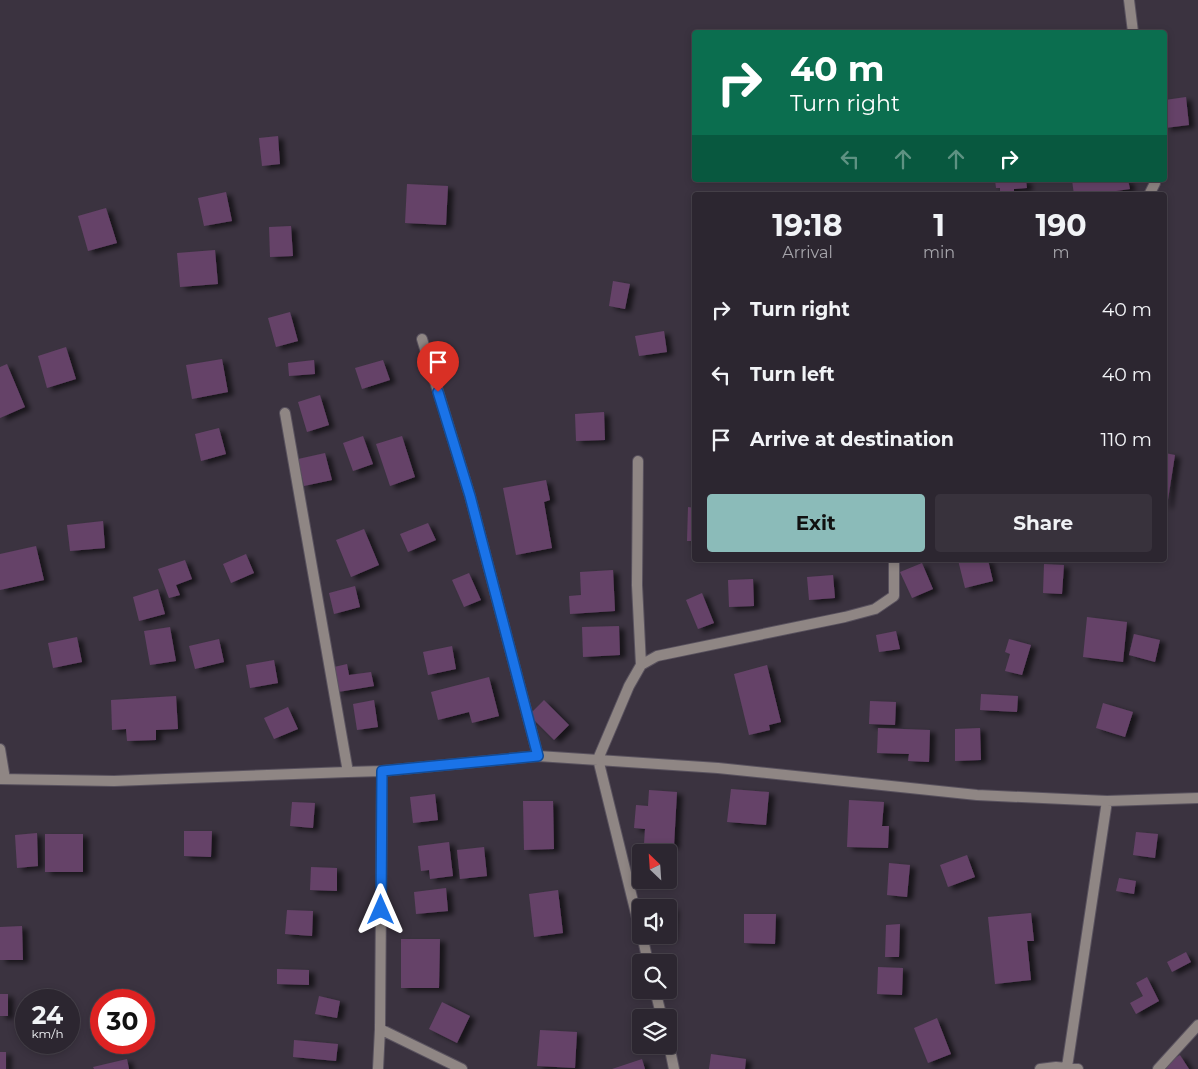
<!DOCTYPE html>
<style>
body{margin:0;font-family:Montserrat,sans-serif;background:#38323c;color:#f1f3f6;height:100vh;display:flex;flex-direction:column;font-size:19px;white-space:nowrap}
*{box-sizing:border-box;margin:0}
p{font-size:16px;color:#a6a5ab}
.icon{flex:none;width:28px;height:28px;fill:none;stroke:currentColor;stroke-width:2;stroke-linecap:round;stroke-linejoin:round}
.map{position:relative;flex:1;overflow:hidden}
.drawer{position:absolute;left:692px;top:192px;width:475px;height:370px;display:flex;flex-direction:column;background:#2c2630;border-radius:5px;box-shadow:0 2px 8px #0003,0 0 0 1px #48434c}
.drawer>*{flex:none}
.hud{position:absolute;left:692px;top:30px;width:475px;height:152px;border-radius:5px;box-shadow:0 2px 8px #0003,0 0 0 1px #48434c;background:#0b6e4f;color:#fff;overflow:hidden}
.needle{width:32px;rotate:335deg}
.fabs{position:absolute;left:632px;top:844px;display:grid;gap:10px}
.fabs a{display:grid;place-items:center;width:45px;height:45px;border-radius:5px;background:#2c2630;box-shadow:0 2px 8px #0003,0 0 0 1px #48434c;font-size:25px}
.speed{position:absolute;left:15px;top:989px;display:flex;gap:10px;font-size:25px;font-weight:700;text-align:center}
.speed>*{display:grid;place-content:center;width:65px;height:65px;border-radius:50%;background:#2c2630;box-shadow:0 2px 8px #0003,0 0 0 1px #48434c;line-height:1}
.speed small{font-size:12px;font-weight:400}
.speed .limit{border:8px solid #d22;background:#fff;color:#111}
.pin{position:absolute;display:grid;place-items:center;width:42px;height:42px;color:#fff;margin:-51px -21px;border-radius:50% 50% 50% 0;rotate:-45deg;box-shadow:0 0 5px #0007}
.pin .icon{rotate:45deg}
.me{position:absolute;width:55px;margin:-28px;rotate:0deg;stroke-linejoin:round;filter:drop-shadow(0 0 4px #0008)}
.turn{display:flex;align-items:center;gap:18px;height:105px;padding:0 15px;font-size:22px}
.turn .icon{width:65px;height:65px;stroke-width:2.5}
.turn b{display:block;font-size:35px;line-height:42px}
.lanes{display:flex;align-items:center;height:48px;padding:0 15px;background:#0003;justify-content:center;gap:25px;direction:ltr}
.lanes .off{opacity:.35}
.eta{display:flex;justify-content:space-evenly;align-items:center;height:85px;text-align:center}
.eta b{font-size:30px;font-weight:700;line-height:35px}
.button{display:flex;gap:10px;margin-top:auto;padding:10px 15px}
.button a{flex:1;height:58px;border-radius:5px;background:#8bbbb9;color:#111;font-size:20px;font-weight:700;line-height:58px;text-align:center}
.button a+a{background:#38323c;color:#f1f3f6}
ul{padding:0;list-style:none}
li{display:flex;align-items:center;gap:15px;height:65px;padding:0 15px}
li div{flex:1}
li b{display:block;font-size:19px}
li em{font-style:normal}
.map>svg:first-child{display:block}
</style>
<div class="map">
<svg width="1198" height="1069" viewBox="0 0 1198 1069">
<defs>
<filter id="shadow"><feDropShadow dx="5.5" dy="3" stdDeviation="2.5" flood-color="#0009"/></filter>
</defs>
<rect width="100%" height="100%" fill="#3b3340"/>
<path fill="#654268" filter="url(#shadow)" d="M1186 97 1189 125 1165 128V100Z
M278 136 280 164 262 166 259 138Z
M995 180H1026L1027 188 1014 189V193L1000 194V188H996Z
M1072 180H1128L1130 189 1089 195H1074Z
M407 184 448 186 446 225 405 223Z
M226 192 232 221 204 226 198 198Z
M106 208 117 243 88 251 78 216Z
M291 226 293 256 270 257 269 227Z
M215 250 218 284 180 287 177 253Z
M613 281 630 284 625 309 609 306Z
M290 312 298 341 276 347 268 318Z
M664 331 667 352 639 356 635 336Z
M66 347 76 379 47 388 38 356Z
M222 359 228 392 192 399 186 365Z
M314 360 315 374 289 376 288 363Z
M383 360 390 380 362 389 355 368Z
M7 364 25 407 0 418V367Z
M320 395 329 425 307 432 298 402Z
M604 412 605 440 576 441 575 414Z
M219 428 226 454 201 461 195 434Z
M363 436 373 464 353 471 343 443Z
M402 436 415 477 390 486 376 444Z
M325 453 332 480 304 486 298 459Z
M1165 453 1175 455 1167 506 1165 505Z
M546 480 550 500 544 502 552 548 516 555 503 488Z
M688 507 695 508V541H687Z
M103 521 105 548 70 551 67 525Z
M428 523 436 540 408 552 400 534Z
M364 529 379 565 351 577 336 540Z
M36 546 44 580 0 590V554Z
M246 554 254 573 231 583 223 564Z
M185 560 192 579 176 585 180 595 169 598 158 569Z
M958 560H988L993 581 965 588Z
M922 563 933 589 912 598 900 572Z
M1044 564 1064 565 1062 594 1043 593Z
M613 570 615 611 570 614 569 596 581 595 580 572Z
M469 573 481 600 464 607 452 580Z
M833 575 835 598 809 600 807 577Z
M753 579 754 606 729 607 728 580Z
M355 586 360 607 334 614 329 593Z
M158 589 165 614 139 621 133 597Z
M702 593 714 623 698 629 686 600Z
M1087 617 1127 622 1123 662 1083 657Z
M619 626 620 655 583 657 582 627Z
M170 627 176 661 150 665 144 631Z
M896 631 900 649 879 652 876 635Z
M1134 634 1160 640 1155 662 1129 655Z
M77 637 82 662 53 668 48 643Z
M219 639 224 662 195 669 189 646Z
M1009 639 1031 645 1022 675 1005 671 1010 654 1005 652Z
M452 646 456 669 428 675 423 652Z
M274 660 278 683 250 688 246 665Z
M347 664 349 675 371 672 374 686 338 692 334 667Z
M767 665 781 722 769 725 770 730 749 735 734 674Z
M489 677 499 716 472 723 469 712 438 720 431 692Z
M981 694 1018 696 1017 712 980 710Z
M176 696 178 729 156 730V740L127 741 126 729 112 730 111 700Z
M374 700 378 727 357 730 353 704Z
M544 700 569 725 554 740 529 715Z
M870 701 896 702 895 725 869 724Z
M1103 703 1133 712 1125 737 1096 728Z
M288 707 298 729 274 739 264 718Z
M878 728 930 730 929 762 908 761 909 754 877 753Z
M980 728 981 760 955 761V729Z
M731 789 769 792 766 825 727 822Z
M649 790 677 792 674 846 644 844 645 829 634 828 636 805 648 806Z
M435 794 438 820 413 823 410 797Z
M849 800 884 802 882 826H889L888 848 847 847Z
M523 801H553L554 849 524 850Z
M292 802 315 803 313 828 290 826Z
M184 831H212L211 857 184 856Z
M1136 832 1158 834 1155 858 1133 855Z
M37 833 38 866 17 868 15 835Z
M45 834H83V872H45Z
M449 842 453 876 430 879 429 870 421 871 418 846Z
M484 847 487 876 460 879 457 850Z
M967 855 975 877 948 887 940 865Z
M889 863 910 865 907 897 887 895Z
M311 867 337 868V891L310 890Z
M1119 878 1136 881 1134 894 1116 891Z
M446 888 448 911 416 914 414 892Z
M558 890 563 933 534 937 529 894Z
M669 907 673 908 671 937H655V935H669Z
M287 910 313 911 312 936 285 934Z
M1031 913 1034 941H1027L1031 980 995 984 988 917Z
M744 914H776L775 944 744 943Z
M900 924 899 957H885L886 925Z
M22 926 23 960H0V927Z
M401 939H440L439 988H401Z
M1186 952 1191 962 1172 972 1167 962Z
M878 967 903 968 902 995 877 994Z
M277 969 309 970V985L277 984Z
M1147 977 1159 1001 1136 1014 1130 1003 1143 996 1136 983Z
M0 994H8V1016H0Z
M319 996 340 1001 337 1018 315 1014Z
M442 1002 470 1016 457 1043 429 1029Z
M937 1018 951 1054 928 1063 914 1028Z
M540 1030 577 1032 575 1068 537 1066Z
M294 1040 338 1044 336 1061 293 1057Z
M0 1052H6V1069H0Z
M711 1054 746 1059 745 1069H709Z
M1180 1055 1189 1069H1162L1160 1067Z
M127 1059 129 1069H94L93 1067Z
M642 1059 645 1069H612Z"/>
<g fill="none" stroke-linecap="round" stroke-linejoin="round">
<g stroke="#59525e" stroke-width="12">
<path id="minor" d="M1129 0 1133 32
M1149 195 1155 183V180
M422 339 470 496 538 756
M285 413 348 772
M638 461 637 585 641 665
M0 749 5 779
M0 779 114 781 348 772 382 771 538 756 718 768 977 795 1107 801 1198 798
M641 934 598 759 629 686 641 665 657 656 845 617 875 609 894 596V560
M642 935 648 962
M655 990 662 1018
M380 1029 462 1069
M669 1045 674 1069
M1067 1067 1107 801
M378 1069 380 1029 382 771
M1040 1069 1056 1067 1078 1069
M1158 1069 1198 1025"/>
</g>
<use href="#minor" stroke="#8f8684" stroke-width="10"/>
</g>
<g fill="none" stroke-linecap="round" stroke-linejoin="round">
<g stroke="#114b97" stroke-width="12">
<path id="route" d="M381 910 382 771 538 756 470 496 438 392"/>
</g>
<use href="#route" stroke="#1a73e8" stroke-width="9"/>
</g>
</svg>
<div class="fabs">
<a><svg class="needle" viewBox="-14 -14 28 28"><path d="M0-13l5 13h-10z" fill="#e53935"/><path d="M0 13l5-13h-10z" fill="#a6a5ab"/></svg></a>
<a><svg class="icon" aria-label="sound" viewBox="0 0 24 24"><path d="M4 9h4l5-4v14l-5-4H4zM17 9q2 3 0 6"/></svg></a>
<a><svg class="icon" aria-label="search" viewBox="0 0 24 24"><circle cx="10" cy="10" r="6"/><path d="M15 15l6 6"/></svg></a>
<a><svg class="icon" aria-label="layers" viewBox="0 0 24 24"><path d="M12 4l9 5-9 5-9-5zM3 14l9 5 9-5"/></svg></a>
</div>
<div class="speed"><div>24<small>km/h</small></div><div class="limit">30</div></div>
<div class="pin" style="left:438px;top:392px;background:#d93025"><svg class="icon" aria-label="arrive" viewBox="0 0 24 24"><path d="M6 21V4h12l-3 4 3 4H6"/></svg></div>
<svg class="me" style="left:381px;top:910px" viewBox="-20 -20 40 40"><path d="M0-17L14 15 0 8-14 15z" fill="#1a73e8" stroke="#fff" stroke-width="4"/></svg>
<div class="hud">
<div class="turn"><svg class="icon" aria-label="right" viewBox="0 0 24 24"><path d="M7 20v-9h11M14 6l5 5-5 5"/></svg><div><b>40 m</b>Turn right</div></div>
<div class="lanes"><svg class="icon off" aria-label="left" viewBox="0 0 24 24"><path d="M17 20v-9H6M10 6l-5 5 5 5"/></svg><svg class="icon off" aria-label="ahead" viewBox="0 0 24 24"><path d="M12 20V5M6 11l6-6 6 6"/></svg><svg class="icon off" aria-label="ahead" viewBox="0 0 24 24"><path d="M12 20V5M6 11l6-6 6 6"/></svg><svg class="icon" aria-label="right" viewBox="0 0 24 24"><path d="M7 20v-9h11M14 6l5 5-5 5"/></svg></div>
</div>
<section class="drawer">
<div class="eta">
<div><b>19:18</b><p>Arrival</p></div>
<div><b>1</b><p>min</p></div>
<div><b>190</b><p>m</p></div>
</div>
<ul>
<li><svg class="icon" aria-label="right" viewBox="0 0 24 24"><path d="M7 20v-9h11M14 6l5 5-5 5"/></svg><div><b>Turn right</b></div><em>40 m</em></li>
<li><svg class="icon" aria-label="left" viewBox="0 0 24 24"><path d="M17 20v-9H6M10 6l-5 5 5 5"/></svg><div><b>Turn left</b></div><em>40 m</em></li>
<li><svg class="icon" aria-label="arrive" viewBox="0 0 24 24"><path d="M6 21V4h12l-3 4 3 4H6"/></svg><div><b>Arrive at destination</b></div><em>110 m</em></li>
</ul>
<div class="button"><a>Exit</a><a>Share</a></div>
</section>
</div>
